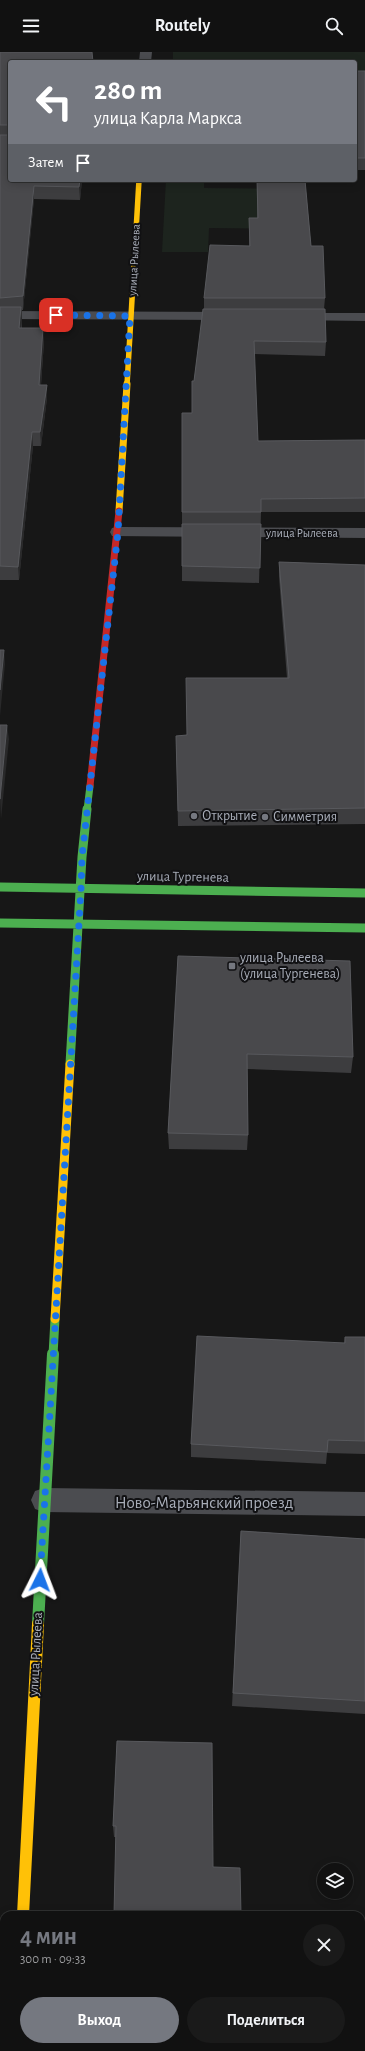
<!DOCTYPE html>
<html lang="ru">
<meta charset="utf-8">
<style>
body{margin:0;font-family:"Alegreya Sans",sans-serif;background:#1a1a1a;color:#f1f3f6;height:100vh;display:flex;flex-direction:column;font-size:15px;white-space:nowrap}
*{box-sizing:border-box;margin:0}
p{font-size:13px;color:#9c9d9f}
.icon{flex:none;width:22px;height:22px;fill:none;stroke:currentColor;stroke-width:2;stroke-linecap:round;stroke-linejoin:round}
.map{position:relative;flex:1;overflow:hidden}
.drawer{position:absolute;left:0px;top:1859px;width:365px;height:140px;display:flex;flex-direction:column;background:#111;border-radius:12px 12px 0 0;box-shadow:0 2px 10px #0003,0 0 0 1px #303131}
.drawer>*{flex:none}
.top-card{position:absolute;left:8px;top:8px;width:349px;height:122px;border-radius:4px;box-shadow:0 2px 10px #0003,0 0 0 1px #303131;background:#757880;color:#fff;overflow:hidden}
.controls{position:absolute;left:317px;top:1811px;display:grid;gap:8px}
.controls a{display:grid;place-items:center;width:36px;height:36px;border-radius:50%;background:#111;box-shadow:0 2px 10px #0003,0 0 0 1px #303131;font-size:20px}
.pin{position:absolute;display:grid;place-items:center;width:34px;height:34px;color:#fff;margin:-17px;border-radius:8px;box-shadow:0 2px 6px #0006}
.me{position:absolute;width:44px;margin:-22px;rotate:3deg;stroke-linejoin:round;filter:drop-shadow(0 0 3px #0008)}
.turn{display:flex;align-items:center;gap:14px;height:84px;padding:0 20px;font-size:18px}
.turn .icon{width:52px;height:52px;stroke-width:2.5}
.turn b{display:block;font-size:28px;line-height:34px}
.then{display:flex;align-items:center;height:38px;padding:0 20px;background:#0003;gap:8px;font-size:15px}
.round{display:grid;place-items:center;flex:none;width:42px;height:42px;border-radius:21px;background:#1a1a1a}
.summary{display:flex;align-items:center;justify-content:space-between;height:68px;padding:0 20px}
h1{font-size:24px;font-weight:700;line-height:30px;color:#757880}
.primary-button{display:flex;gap:8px;margin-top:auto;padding:8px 20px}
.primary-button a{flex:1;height:46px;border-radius:24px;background:#757880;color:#fff;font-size:16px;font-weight:700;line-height:46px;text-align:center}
.primary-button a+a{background:#1a1a1a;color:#f1f3f6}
header{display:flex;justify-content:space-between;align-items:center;height:52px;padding:0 20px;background:#111;font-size:18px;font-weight:700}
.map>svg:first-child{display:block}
</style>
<header><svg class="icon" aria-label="menu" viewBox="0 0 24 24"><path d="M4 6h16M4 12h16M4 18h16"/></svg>Routely<svg class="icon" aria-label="search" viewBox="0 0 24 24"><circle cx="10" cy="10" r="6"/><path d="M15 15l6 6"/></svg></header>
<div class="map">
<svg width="365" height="1999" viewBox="0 0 365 1999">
<rect width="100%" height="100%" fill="#171717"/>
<path fill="#1d241e" d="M173 0H365V28H355V10H173Z
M166 128H204V136L295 137 296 177 209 176 208 200H162Z"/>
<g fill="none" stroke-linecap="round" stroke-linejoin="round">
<path fill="#4b4c50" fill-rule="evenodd" d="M140 0H152L151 10H139Z
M0 259 231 260 236 261 238 264 236 267 231 268 0 267Z
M295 261H365V269L290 268 288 265 290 262Z
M118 475 365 476V486L112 484 110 480 112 476Z
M44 1436 365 1440V1464L44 1460 35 1457 31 1448 35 1439Z
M4 1985V1995H32V1999H0Z"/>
<path stroke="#4caf50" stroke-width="7" d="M87 758 90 734"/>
<path stroke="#4caf50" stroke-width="9" d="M0 835 365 841
M0 871 365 876
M70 1012 82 805 87 757
M53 1303 55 1267"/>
<path stroke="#4caf50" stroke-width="12" d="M38 1572 53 1302"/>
<path stroke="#ffc107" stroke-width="5.5" d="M127 333 139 128"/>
<path stroke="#ffc107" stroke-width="7" d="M119 459 127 332"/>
<path stroke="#ffc107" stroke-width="9" d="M55 1267 70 1012"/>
<path stroke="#ffc107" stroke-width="12" d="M23 1863 38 1572"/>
<path stroke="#c62828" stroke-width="7" d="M90 734 119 459"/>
</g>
<path fill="#3d3d3f" d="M0 0 82 128 80 148 34 147 23 258H22V276L44 289 41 333H47V346L41 394H33L19 528H0Z
M355 19H365V118H355Z
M257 128H305L311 194 325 246 324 257 326 290 325 304 254 302 258 389 365 388V460H261L259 531 182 529V361H192L194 329 204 257V246L249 194V166H257Z
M279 510 365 513V772L178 774 176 684 186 683 287 626 279 525Z
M178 904 353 1005 351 1021 247 1017 248 1083 247 1098 169 1097 168 1081Z
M345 1285H365V1402L327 1401 326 1412 191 1405V1392L344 1291Z
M241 1479 365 1487V1662L232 1654Z
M117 1689 213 1815 241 1863 116 1785H114L113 1774Z"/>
<path fill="#29292a" d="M80 128H82L80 148 79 135Z
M34 134V147L23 258V244Z
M21 255 22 269 20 289 19 276Z
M43 276 44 289 40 346 39 333Z
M47 333V346L41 394 40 380Z
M32 380 33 394 19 528 18 515Z
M4 598 5 612 0 664V638Z
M7 673 9 687 1 767 0 747Z"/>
<path fill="#49494c" stroke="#58595d" d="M0 0H92L93 10H10V73H0Z
M355 19H365V106H355Z
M0 83H10V128H80L79 135 34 134 23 244 0 246Z
M257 128H305L311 194H323L325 246H204L210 193 250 194 249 166H258Z
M0 255H21L19 276H43L39 333H47L40 380H32L18 515 0 514Z
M203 257H325L326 290 254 289 258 389 365 388V446L261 447V460H182V361H192V329H194Z
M182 472H261L260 516 182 514Z
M279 510 365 513V756L178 759 176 684 187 683 186 626H289Z
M0 598H4L0 638Z
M0 673H7L0 747Z
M178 904 350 909 353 1005 247 1002 248 1083 168 1081Z
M197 1284 345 1291V1285H365V1389L328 1388 327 1400 191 1392Z
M241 1479 365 1487V1649L233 1641Z
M117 1689 212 1691 213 1815 240 1816 241 1863H114L116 1774H113Z
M94 1995H254V1999H94Z"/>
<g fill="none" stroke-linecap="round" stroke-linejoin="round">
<path stroke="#1a73e8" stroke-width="7" stroke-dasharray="0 12.6" d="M40 1528 81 837 82 805 118 480 130 264 56 263"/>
</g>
<g fill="#757880" stroke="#111113" stroke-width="1.5">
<circle cx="194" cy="764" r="4"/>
<circle cx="265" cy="765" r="4"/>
<rect x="228" y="910" width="8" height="8" rx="2"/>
</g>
<g text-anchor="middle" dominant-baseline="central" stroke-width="4" stroke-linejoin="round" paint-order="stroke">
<g font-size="12" fill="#a8adb8" stroke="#111113">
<text transform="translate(134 208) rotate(-87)">улица Рылеева</text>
<text x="302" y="481">улица Рылеева</text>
</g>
<g font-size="14" fill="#a8adb8" stroke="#111113" text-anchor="start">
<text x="202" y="764">Открытие</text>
<text x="273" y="765">Симметрия</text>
<text x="240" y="906">улица Рылеева<tspan x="240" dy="16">(улица Тургенева)</tspan></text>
</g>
<g font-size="14" fill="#a8adb8" stroke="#111113">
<text transform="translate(183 825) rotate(1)">улица Тургенева</text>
<text transform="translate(36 1602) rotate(-87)">улица Рылеева</text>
</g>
<g font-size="17" fill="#a8adb8" stroke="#111113">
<text x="204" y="1450">Ново-Марьянский проезд</text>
</g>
</g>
</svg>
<div class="controls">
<a><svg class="icon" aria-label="layers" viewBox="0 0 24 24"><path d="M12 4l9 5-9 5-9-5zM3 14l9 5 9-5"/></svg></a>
</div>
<div class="pin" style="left:56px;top:263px;background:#d93025"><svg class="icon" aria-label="arrive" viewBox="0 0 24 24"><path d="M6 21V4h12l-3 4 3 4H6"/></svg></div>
<svg class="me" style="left:40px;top:1528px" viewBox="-20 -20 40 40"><path d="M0-17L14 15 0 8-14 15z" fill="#1a73e8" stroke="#fff" stroke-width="4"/></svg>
<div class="top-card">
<div class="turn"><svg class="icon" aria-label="left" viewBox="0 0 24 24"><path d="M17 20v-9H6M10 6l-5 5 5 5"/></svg><div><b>280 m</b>улица Карла Маркса</div></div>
<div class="then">Затем<svg class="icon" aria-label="arrive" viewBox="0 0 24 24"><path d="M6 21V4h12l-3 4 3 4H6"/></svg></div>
</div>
<section class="drawer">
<div class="summary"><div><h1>4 мин</h1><p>300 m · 09:33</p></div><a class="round"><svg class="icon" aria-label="close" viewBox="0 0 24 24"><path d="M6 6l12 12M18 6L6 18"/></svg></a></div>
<div class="primary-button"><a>Выход</a><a>Поделиться</a></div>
</section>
</div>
